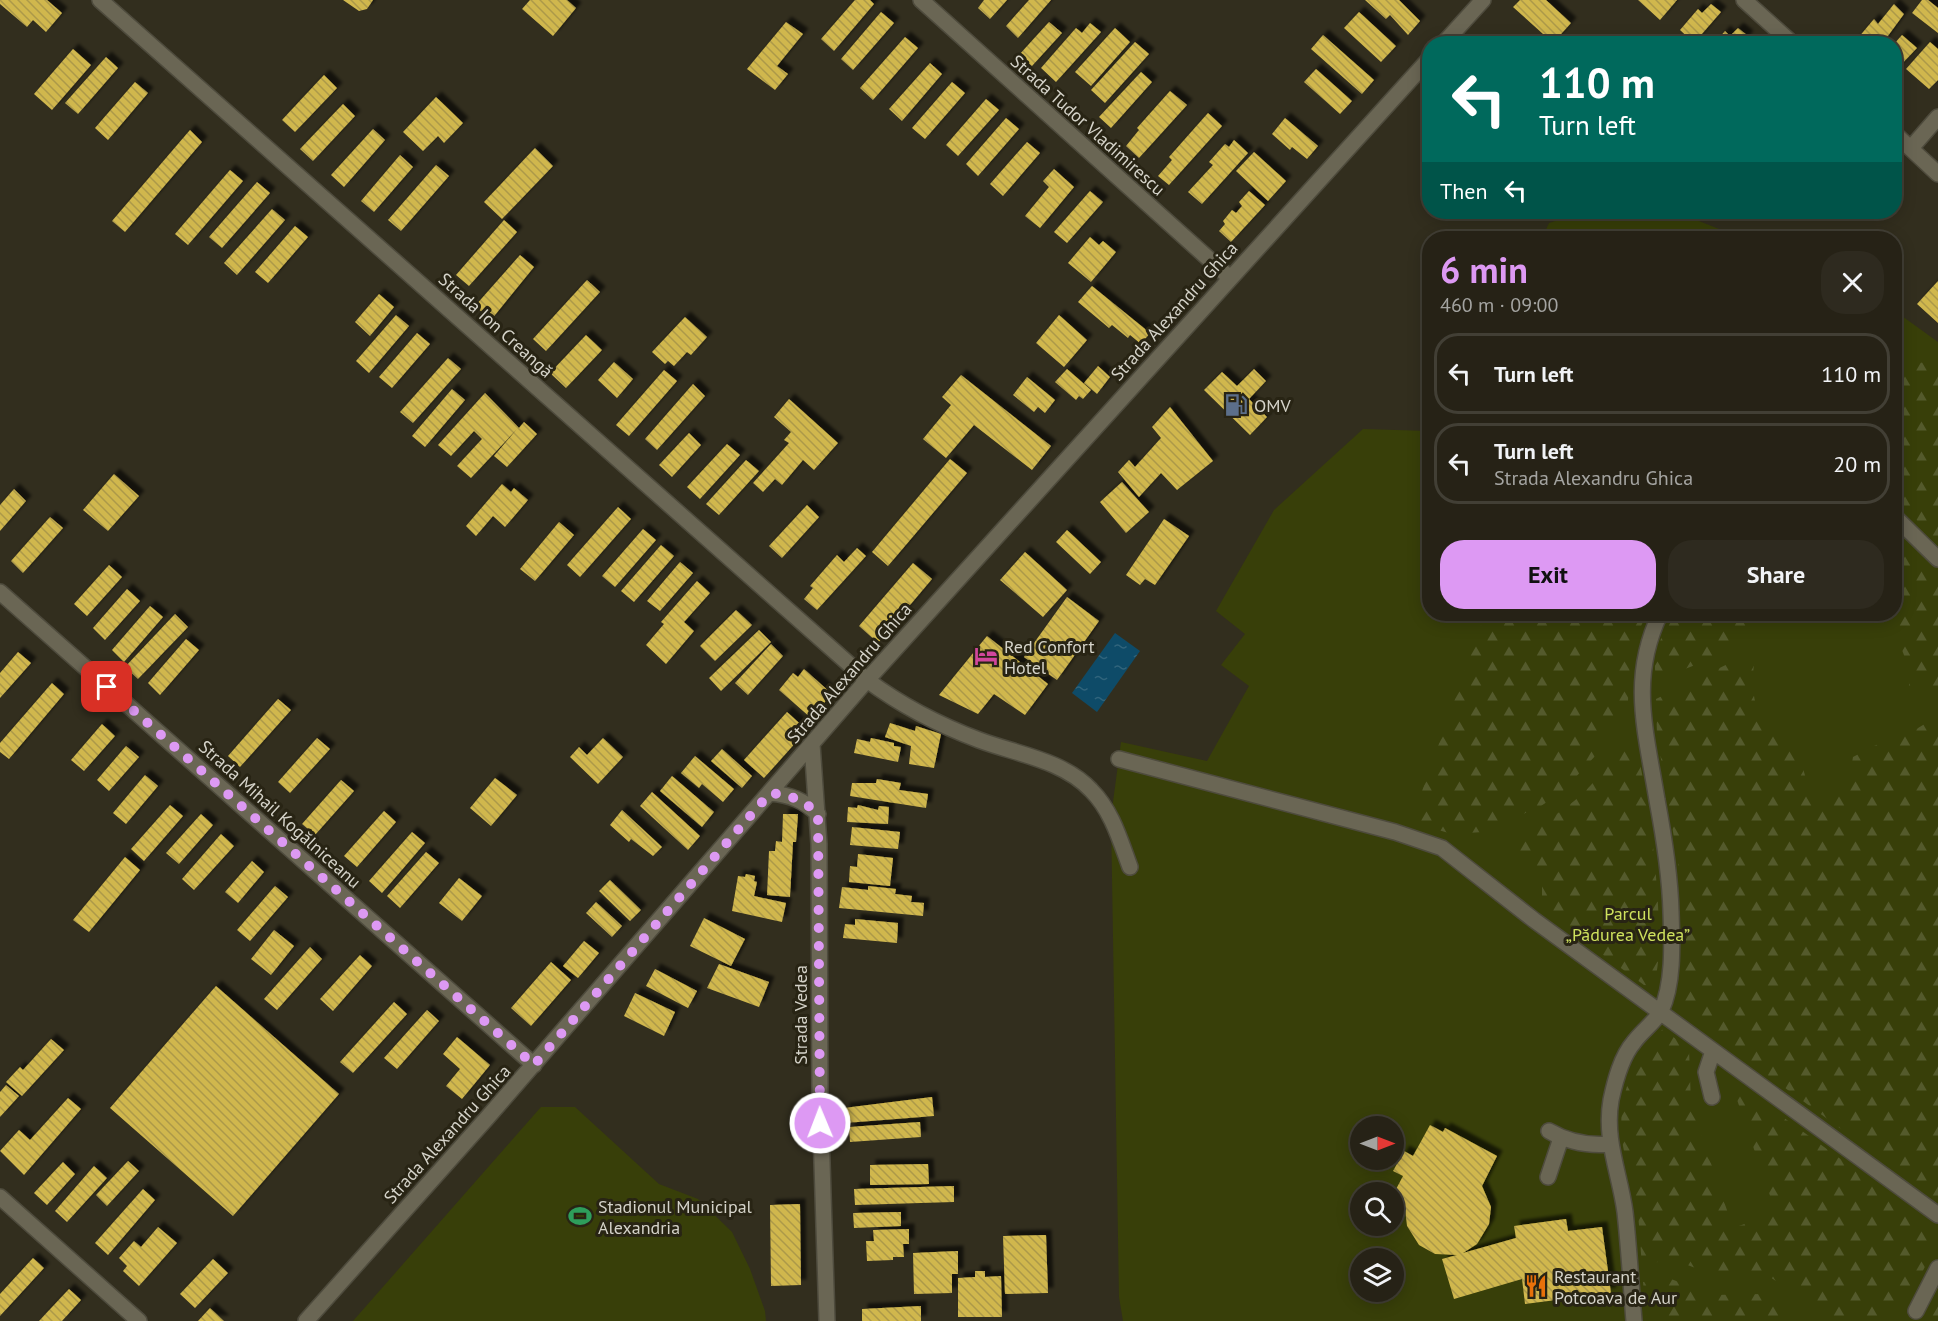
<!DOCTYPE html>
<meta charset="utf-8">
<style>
body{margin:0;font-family:"PT Sans",sans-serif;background:#2e2a1f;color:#f1f3f6;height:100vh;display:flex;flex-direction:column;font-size:22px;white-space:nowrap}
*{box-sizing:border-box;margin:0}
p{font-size:20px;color:#a4a4a1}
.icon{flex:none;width:33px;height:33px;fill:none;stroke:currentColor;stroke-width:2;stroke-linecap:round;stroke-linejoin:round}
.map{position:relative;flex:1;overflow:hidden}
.sheet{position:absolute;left:1422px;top:231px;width:480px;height:390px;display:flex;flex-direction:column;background:#262216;border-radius:24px;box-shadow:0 3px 15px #0003,0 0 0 2px #423f35}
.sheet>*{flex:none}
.hud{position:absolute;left:1422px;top:36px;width:480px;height:183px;border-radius:24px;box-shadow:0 3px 15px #0003,0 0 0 2px #423f35;background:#00695c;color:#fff;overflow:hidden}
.needle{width:39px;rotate:90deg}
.buttons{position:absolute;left:1350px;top:1116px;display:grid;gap:12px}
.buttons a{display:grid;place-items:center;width:54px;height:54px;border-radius:50%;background:#262216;box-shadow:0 3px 15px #0003,0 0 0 2px #423f35;font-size:30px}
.pin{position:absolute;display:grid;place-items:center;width:51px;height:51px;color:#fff;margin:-26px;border-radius:12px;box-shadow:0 3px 9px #0006}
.me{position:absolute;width:66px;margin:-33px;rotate:359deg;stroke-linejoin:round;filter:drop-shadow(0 0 4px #0008)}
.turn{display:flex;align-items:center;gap:21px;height:126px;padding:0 18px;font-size:27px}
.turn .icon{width:78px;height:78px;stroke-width:2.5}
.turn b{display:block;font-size:42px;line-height:51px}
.then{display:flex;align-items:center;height:57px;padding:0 18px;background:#0003;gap:12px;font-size:22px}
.round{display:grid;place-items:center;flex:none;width:63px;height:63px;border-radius:24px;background:#2e2a1f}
.head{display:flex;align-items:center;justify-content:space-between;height:102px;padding:0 18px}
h1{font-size:36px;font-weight:600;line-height:45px;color:#dd99f3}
.primary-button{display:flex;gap:12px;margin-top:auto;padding:12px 18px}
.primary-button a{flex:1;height:69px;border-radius:24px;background:#dd99f3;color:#111;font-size:24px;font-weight:600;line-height:69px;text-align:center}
.primary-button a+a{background:#2e2a1f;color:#f1f3f6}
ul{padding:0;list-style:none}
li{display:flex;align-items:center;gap:18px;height:81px;margin:0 12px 9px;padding:0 6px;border:3px solid #423f35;border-radius:24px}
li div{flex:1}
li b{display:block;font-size:22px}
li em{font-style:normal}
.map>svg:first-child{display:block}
</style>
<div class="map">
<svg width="1938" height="1321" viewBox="0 0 1938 1321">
<defs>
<pattern id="forest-firs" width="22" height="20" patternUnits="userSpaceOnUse" patternTransform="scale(1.5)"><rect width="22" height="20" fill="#383f09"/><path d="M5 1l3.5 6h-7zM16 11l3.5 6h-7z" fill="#545a2c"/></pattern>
<pattern id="water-ripples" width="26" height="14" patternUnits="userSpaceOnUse" patternTransform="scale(1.5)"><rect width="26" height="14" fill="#0e4b68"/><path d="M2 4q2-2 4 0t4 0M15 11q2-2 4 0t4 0" fill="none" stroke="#30647c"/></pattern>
<pattern id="building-back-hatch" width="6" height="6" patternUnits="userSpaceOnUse" patternTransform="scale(1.5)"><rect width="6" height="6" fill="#d0b74e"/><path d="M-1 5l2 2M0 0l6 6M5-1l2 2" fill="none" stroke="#ac994a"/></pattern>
<filter id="shadow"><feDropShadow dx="5.5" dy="-5.5" stdDeviation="1.5" flood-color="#0009"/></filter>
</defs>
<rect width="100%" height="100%" fill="#322e1e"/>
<path fill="#383f09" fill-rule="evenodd" d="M1584 212H1676L1742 238H1542L1549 223Z
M1895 311 1938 342V1321H1123L1119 1297 1111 817 1121 742 1207 761 1249 686 1221 665 1245 634 1216 611 1274 510 1363 429 1429 431 1430 614H1894ZM1360 1126H1394V1160H1360ZM1360 1192H1394V1226H1360ZM1360 1258H1394V1292H1360Z
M541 1107H575L659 1184 698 1199 732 1232 750 1269 765 1311 766 1321H353Z"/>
<path fill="url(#forest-firs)" d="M1938 360V542L1895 498 1894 367Z
M1895 533 1938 576V689L1909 688C1910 657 1897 632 1872 614H1894Z
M1485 614H1647L1636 636 1630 665 1628 701 1596 755 1563 791 1541 806 1483 832 1452 834 1411 822Z
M1673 614H1774C1758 620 1748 635 1733 644 1712 659 1682 673 1656 676 1651 654 1664 632 1673 614Z
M1756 654C1746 699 1759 733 1801 754 1803 772 1806 788 1822 797 1845 796 1850 776 1853 757L1876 745 1898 740 1938 716V1200L1687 1016 1680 1008 1678 997 1682 975 1683 908 1679 868 1657 735 1656 699 1740 658Z
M1631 735C1647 762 1672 968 1651 986L1644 985 1542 910V876L1501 841C1534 829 1566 812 1591 785 1600 775 1621 738 1631 735Z
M1663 1029 1689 1049 1691 1104 1733 1228 1776 1213 1734 1091 1743 1088 1938 1230V1241L1907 1302 1869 1321H1827L1813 1306 1767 1275 1717 1276 1674 1260 1642 1264C1640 1245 1640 1227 1637 1209 1634 1188 1627 1167 1623 1146 1616 1103 1631 1058 1663 1029Z
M1671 1279 1713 1295 1762 1294 1800 1321H1647L1643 1282Z
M1938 1295V1321H1924Z"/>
<path fill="url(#water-ripples)" d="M1115 633 1140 651 1097 712 1072 693Z"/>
<path fill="url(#building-back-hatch)" filter="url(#shadow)" d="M0 0H47L62 13 46 32 33 20 27 27 0 4Z
M343 0H373L367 9 359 11Z
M530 0H567L576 8 553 36 522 9Z
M855 0H870L874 4 834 51 821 39Z
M984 0H1007L990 19 978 8Z
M1029 0H1051L1018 38 1006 26Z
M1365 0H1399L1420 21 1408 35 1390 15 1386 19Z
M1520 0H1546L1571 23 1553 43 1513 7Z
M1638 0H1677L1660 20Z
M1922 0H1928L1938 8V33L1912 13Z
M1711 4 1721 12 1694 43 1680 30 1698 9 1702 13Z
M1894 4 1904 14 1882 44H1853L1874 19 1878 24Z
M881 12 894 23 853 70 841 59Z
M1359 12 1396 46 1381 62 1344 28Z
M786 22 803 34 777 66 788 74 775 90 747 69Z
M1049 22 1062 33 1032 66 1019 55Z
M1090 23 1101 32 1056 82 1041 68 1076 28 1082 33Z
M1115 28 1130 42 1091 86 1075 72Z
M1738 28 1748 36 1742 44H1714L1725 31 1730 36Z
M1323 35 1374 80 1362 94 1311 49Z
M1902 35 1917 48 1894 72V44Z
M905 37 918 48 873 100 860 88Z
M1135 42 1149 54 1105 103 1091 90Z
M1930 42 1938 49V80L1929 89 1906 69Z
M73 49 91 65 52 110 34 94Z
M106 57 118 68 78 114 65 103Z
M930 63 942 74 902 121 889 109Z
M1316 69 1352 101 1340 114 1304 82Z
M1141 72 1152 82 1111 128 1099 117Z
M324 75 337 88 295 132 282 120Z
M135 82 148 93 108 140 95 128Z
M952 82 965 93 925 139 912 128Z
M1170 91 1187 105 1139 158 1126 146 1139 130 1137 128Z
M436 97 463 123 444 143 438 136 423 151 403 132Z
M986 99 999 110 958 156 946 145Z
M343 104 355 116 313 161 300 149Z
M1208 113 1222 126 1169 185 1158 176 1172 160 1169 157Z
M1006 118 1019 129 978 176 966 164Z
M1285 118 1318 146 1307 159 1292 147 1290 150 1272 134Z
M373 129 385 140 344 187 331 175Z
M190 130 202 142 125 232 112 221Z
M1234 140 1248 153 1202 204 1188 192 1213 165 1209 162 1225 144 1229 147Z
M1027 142 1040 153 1003 196 990 184Z
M535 148 553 166 502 219 484 202Z
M1254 152 1286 181 1268 201 1236 171Z
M400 155 413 167 374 212 361 201Z
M436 165 449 176 401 231 388 220Z
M1054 169 1074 187 1040 228 1025 216 1049 187 1043 181Z
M230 170 243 181 188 245 175 234Z
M257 182 270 193 222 248 209 237Z
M1090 191 1103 202 1067 243 1054 232Z
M1249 191 1265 205 1231 242 1219 231 1225 224 1223 221 1232 210 1236 213 1242 206 1239 202Z
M272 209 285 220 237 275 224 263Z
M1844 212H1858L1852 218Z
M504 220 517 232 469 286 456 275Z
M295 226 308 237 268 283 255 272Z
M1090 237 1099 245 1103 241 1116 252 1091 282 1068 263Z
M520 255 534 267 491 320 475 306Z
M587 280 600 292 546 351 533 339Z
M1938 281V323L1917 304Z
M1092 286 1150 333 1141 344 1130 335 1128 338 1112 325 1109 328 1078 302Z
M379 294 394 307 370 336 355 322Z
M396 315 409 326 369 373 356 361Z
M1059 315 1087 340 1064 367 1036 343Z
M685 317 707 337 691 355 687 352 674 366 668 361 665 364 652 352Z
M417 333 430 344 392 388 379 377Z
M586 335 602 350 566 388 550 373Z
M448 358 461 369 413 423 400 412Z
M614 362 633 379 617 398 598 380Z
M1098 366 1110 377 1097 394 1084 383Z
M1067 369 1091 390 1083 399 1079 396 1076 400 1055 382Z
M1254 369 1266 381 1249 399 1267 417 1250 435 1204 390 1222 372 1237 386Z
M664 370 677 381 629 436 616 425Z
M961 375 1051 446 1032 470 974 425 946 458 923 439 951 405 942 397Z
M1027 377 1055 400 1045 413 1038 407 1034 412 1013 395Z
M693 384 705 396 657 450 645 439Z
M452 389 465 400 425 447 412 436Z
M485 393 519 428 524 422 537 434 507 467 494 456 517 429 471 478 457 466 482 439 474 431 451 456 438 445Z
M789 399 838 443 814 470 803 460 782 485 775 479 763 492 753 483 789 443 784 440 791 432 774 417Z
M1170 407 1213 461 1177 490 1161 473 1139 497 1118 472 1129 460 1135 467 1161 438 1152 427Z
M689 433 701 445 672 477 659 465Z
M727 444 740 455 700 499 687 487Z
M950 459 967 473 888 566 872 552Z
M746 460 759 471 719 515 706 504Z
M114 474 139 496 108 531 83 510Z
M1122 482 1149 512 1126 533 1100 502Z
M502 484 511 492 514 488 528 500 505 527 493 516 476 536 466 526Z
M14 489 26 501 0 531V505Z
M807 505 819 517 782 558 769 546Z
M618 507 631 519 580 577 567 565Z
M50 517 63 528 23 573 11 561Z
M1164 519 1189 536 1155 585 1145 579 1140 585 1126 575Z
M559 522 574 535 535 581 520 569Z
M643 529 656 540 615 587 602 576Z
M1067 530 1101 562 1090 574 1056 542Z
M661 545 674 556 634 602 621 591Z
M857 548 866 556 817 610 804 599 813 588 810 586 837 555 844 562Z
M1025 552 1067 590 1043 617 1000 580Z
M680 562 693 573 660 611 647 601Z
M913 563 932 579 878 643 859 626Z
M109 565 122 577 87 616 74 604Z
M697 581 710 593 684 622 694 631 666 664 646 645 664 624 661 622Z
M127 589 140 601 105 640 93 628Z
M1067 597 1099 621 1057 680 1024 657Z
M150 606 163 617 124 662 112 650Z
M736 610 752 625 715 661 700 646Z
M175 614 188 627 138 679 125 667Z
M759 630 771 642 721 691 709 678Z
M987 636 1048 684 1025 715 994 694 978 714 939 695Z
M186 639 199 650 160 695 148 683Z
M771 644 783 656 748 695 735 683Z
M18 652 31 663 0 698V673Z
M804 669 832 694 811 718 779 690 793 673 798 677Z
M52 683 64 694 9 759 0 752V743Z
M278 699 291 710 240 767 228 756Z
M787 712 807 730 764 778 744 760Z
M890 723 915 731 916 726 941 734 934 768 909 764 911 746 885 737Z
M102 724 115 736 84 771 71 760Z
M317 738 330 749 290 793 278 782Z
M603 738 623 757 598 784 570 757 579 747 587 755Z
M871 738 894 743V746L901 747 898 762 854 753 857 739 870 742Z
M126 746 139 757 109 791 97 780Z
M722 749 752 776 742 788 711 761Z
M695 756 734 789 723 802 702 784 699 788 681 773Z
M145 775 158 786 126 824 113 813Z
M672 776 714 812 702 827 660 791Z
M495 778 517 795 491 826 470 808Z
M877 779 901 783 899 790 928 794 926 808 850 796 852 783H876Z
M341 780 354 791 315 835 302 824Z
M652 792 700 836 688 850 640 806Z
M170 805 183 816 144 861 131 849Z
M858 805 878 810 879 806 889 807 888 824 847 822 848 807 857 808Z
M622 810 662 847 653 856 631 839 629 842 610 825Z
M384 811 396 822 357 867 344 856Z
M201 814 213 825 179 864 166 853Z
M783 814H798L796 842H793L790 897 767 895 769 851H775L776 841 782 842Z
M852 827 900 832 898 849 850 845Z
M412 832 425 843 382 893 369 881Z
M221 834 234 846 194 890 182 879Z
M426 852 439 863 400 908 387 896Z
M858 854 893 858 890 886 849 882 850 866 857 867Z
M125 857 140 870 89 932 73 920Z
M252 861 264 872 238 903 225 892Z
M746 874 755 876 754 881 757 882 754 896 786 903 782 922 732 911 738 876 745 877Z
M459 878 482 896 462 921 439 903Z
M610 880 641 910 630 921 599 891Z
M275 886 288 897 250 941 237 930Z
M868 886 896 889 895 894 912 896 911 902 924 903 923 916 839 908 842 887 868 890Z
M596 902 622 926 612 937 586 913Z
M704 918 745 939 731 966 690 946Z
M855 919 898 923 897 943 843 938 845 924 855 925Z
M274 930 294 946 271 975 251 959Z
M584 941 599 953 578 978 563 966Z
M310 947 322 959 277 1010 264 999Z
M360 955 372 966 333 1011 320 999Z
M551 962 571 980 531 1026 511 1008Z
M719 964 769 982 759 1007 707 988Z
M655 969 697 991 688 1008 646 986Z
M216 986 339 1094 233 1216 110 1108Z
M635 993 675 1012 664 1036 624 1016Z
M394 1002 407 1014 353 1073 340 1062Z
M427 1010 439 1021 397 1069 384 1058Z
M457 1037 490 1065 462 1099 446 1086 460 1069 443 1054Z
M51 1039 64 1050 22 1096 6 1082 20 1067 23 1070Z
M6 1085 19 1096 0 1117V1092Z
M932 1097 934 1116 845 1123 844 1108Z
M68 1098 81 1109 24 1175 0 1151 19 1130 30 1140Z
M920 1122 921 1137 850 1142 849 1127Z
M1430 1125 1443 1132 1445 1128 1497 1156 1482 1186 1491 1207 1489 1224 1477 1244 1463 1253 1516 1238 1514 1226 1566 1219 1568 1231 1602 1227 1611 1293 1525 1304 1522 1279 1454 1299 1442 1259 1457 1255 1435 1254 1419 1245 1407 1226 1405 1209 1394 1203V1193L1403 1176 1393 1171 1404 1151 1413 1156Z
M128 1161 139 1171 107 1206 96 1195Z
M63 1162 75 1174 47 1205 34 1193Z
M928 1164 929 1184 870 1185V1165Z
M94 1166 107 1178 67 1222 55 1211Z
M954 1186V1202L855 1205 854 1189Z
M143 1189 155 1200 108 1255 95 1243Z
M800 1204 801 1285 771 1286 770 1205Z
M901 1212V1226L854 1228 853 1213Z
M158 1227 177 1243 139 1286 123 1271 127 1266 119 1258 134 1241 141 1247Z
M909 1229V1244H903L904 1257H893V1260L867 1261 866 1241H874L873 1230Z
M1046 1235 1048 1293 1005 1294 1003 1236Z
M958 1251V1274H952V1293L914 1294 913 1253Z
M33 1258 44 1268 0 1316V1294Z
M213 1259 228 1273 195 1308 180 1294Z
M975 1271H985V1277L1001 1276 1002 1317H958V1278L975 1277Z
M69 1289 81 1300 62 1321H39Z
M921 1306V1321H862V1309Z
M210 1308 224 1321H198Z"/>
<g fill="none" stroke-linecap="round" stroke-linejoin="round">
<g stroke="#4e4b3d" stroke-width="18">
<path id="street" d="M100 0 867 680C902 706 939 725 979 740 1016 754 1063 760 1091 790 1112 811 1120 840 1130 867
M921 0 1230 278
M1744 0 1793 44
M1443 44 1483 0
M1894 133 1938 174
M1911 148 1938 117
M1894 516 1938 559
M0 592 534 1065
M812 744 819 844 820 1099 827 1321
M1119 759 1395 832 1442 848 1534 920 1938 1215
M770 793C791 795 803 800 818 814
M1712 1097 1706 1072 1713 1051
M1549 1131C1568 1142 1588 1146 1610 1144
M1548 1177 1561 1138
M0 1197 139 1321
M1916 1311 1938 1268
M306 1321 487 1118 867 680 1430 58
M1634 1321C1631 1285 1629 1248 1625 1212 1620 1174 1604 1140 1611 1100 1615 1081 1621 1057 1634 1042 1641 1032 1655 1022 1661 1011 1674 983 1672 943 1671 912 1670 875 1664 837 1657 800 1646 732 1629 679 1660 614"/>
</g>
<use href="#street" stroke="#6a6654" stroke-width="15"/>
</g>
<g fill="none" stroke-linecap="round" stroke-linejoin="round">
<path stroke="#dd99f3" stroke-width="10" stroke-dasharray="0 18" d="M107 687 534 1065 770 793C791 795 803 800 818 814L820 1123"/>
</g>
<defs>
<g id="fuel-bare" transform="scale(1.8)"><path d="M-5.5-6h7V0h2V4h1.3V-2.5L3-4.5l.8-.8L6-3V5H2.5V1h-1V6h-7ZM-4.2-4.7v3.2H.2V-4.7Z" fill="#5c6f8a" stroke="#282414" stroke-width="2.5" paint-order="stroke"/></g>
<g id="hotel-bare" transform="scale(1.8)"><path d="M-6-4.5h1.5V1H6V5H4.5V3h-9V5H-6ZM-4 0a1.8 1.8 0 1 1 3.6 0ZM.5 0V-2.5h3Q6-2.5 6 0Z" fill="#d1479c" stroke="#282414" stroke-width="2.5" paint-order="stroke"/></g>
<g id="stadium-bare" transform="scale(1.8)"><path d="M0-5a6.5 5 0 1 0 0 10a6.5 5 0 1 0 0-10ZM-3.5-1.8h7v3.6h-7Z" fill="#2e9e5b" stroke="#282414" stroke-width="2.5" paint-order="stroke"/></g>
<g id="restaurant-bare" transform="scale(1.8)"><path d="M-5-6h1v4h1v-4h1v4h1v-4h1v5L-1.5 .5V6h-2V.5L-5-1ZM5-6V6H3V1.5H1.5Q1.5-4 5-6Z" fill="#e8710a" stroke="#282414" stroke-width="2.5" paint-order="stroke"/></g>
</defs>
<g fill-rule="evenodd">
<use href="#fuel-bare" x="1236" y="405"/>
<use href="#hotel-bare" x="986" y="656"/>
<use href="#stadium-bare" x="580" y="1216"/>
<use href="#restaurant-bare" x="1536" y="1286"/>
</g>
<g text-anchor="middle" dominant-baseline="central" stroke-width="6" stroke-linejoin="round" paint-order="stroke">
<g font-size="18" fill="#d5d3c9" stroke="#282414">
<text transform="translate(1088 125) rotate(42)">Strada Tudor Vladimirescu</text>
<text transform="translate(1174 311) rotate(-48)">Strada Alexandru Ghica</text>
<text transform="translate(496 325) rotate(42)">Strada Ion Creangă</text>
<text transform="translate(849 673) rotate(-49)">Strada Alexandru Ghica</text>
<text transform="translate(280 814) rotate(42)">Strada Mihail Kogălniceanu</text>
<text transform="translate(800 1015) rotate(-90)">Strada Vedea</text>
<text transform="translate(447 1134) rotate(-48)">Strada Alexandru Ghica</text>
</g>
<g font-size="18" fill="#d5d3c9" stroke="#282414" text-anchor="start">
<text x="1254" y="405">OMV</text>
<text x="1004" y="646">Red Confort<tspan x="1004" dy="21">Hotel</tspan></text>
<text x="598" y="1206">Stadionul Municipal<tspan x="598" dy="21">Alexandria</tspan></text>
<text x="1554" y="1276">Restaurant<tspan x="1554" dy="21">Potcoava de Aur</tspan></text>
</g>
<g font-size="18" fill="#cee15d" stroke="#282414">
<text x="1628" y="913">Parcul<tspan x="1628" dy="21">„Pădurea Vedea”</tspan></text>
</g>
</g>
</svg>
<div class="buttons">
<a><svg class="needle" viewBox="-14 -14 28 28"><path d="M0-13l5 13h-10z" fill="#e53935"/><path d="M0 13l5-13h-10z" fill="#a4a4a1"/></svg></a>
<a><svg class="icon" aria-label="search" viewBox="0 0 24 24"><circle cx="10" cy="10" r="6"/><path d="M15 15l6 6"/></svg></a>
<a><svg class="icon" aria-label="layers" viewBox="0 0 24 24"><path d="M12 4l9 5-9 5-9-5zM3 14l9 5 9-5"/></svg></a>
</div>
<div class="pin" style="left:107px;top:687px;background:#d93025"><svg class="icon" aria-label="arrive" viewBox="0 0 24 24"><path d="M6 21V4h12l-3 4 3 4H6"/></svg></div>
<svg class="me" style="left:820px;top:1123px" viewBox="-20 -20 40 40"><circle r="17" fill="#dd99f3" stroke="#fff" stroke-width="3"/><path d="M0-11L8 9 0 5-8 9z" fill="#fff"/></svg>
<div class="hud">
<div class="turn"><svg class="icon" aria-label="left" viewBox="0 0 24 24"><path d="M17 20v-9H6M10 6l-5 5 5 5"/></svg><div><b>110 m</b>Turn left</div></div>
<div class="then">Then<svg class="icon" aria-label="left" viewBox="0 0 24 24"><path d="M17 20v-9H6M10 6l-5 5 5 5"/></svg></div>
</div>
<section class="sheet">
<div class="head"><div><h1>6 min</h1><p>460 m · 09:00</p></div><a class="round"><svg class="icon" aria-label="close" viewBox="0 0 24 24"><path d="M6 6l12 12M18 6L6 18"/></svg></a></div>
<ul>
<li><svg class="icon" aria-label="left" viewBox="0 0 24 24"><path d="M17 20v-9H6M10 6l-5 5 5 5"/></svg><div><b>Turn left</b></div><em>110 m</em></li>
<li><svg class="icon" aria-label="left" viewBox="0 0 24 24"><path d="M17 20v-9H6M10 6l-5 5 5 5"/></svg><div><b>Turn left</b><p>Strada Alexandru Ghica</p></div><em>20 m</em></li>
</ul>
<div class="primary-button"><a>Exit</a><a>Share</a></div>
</section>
</div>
